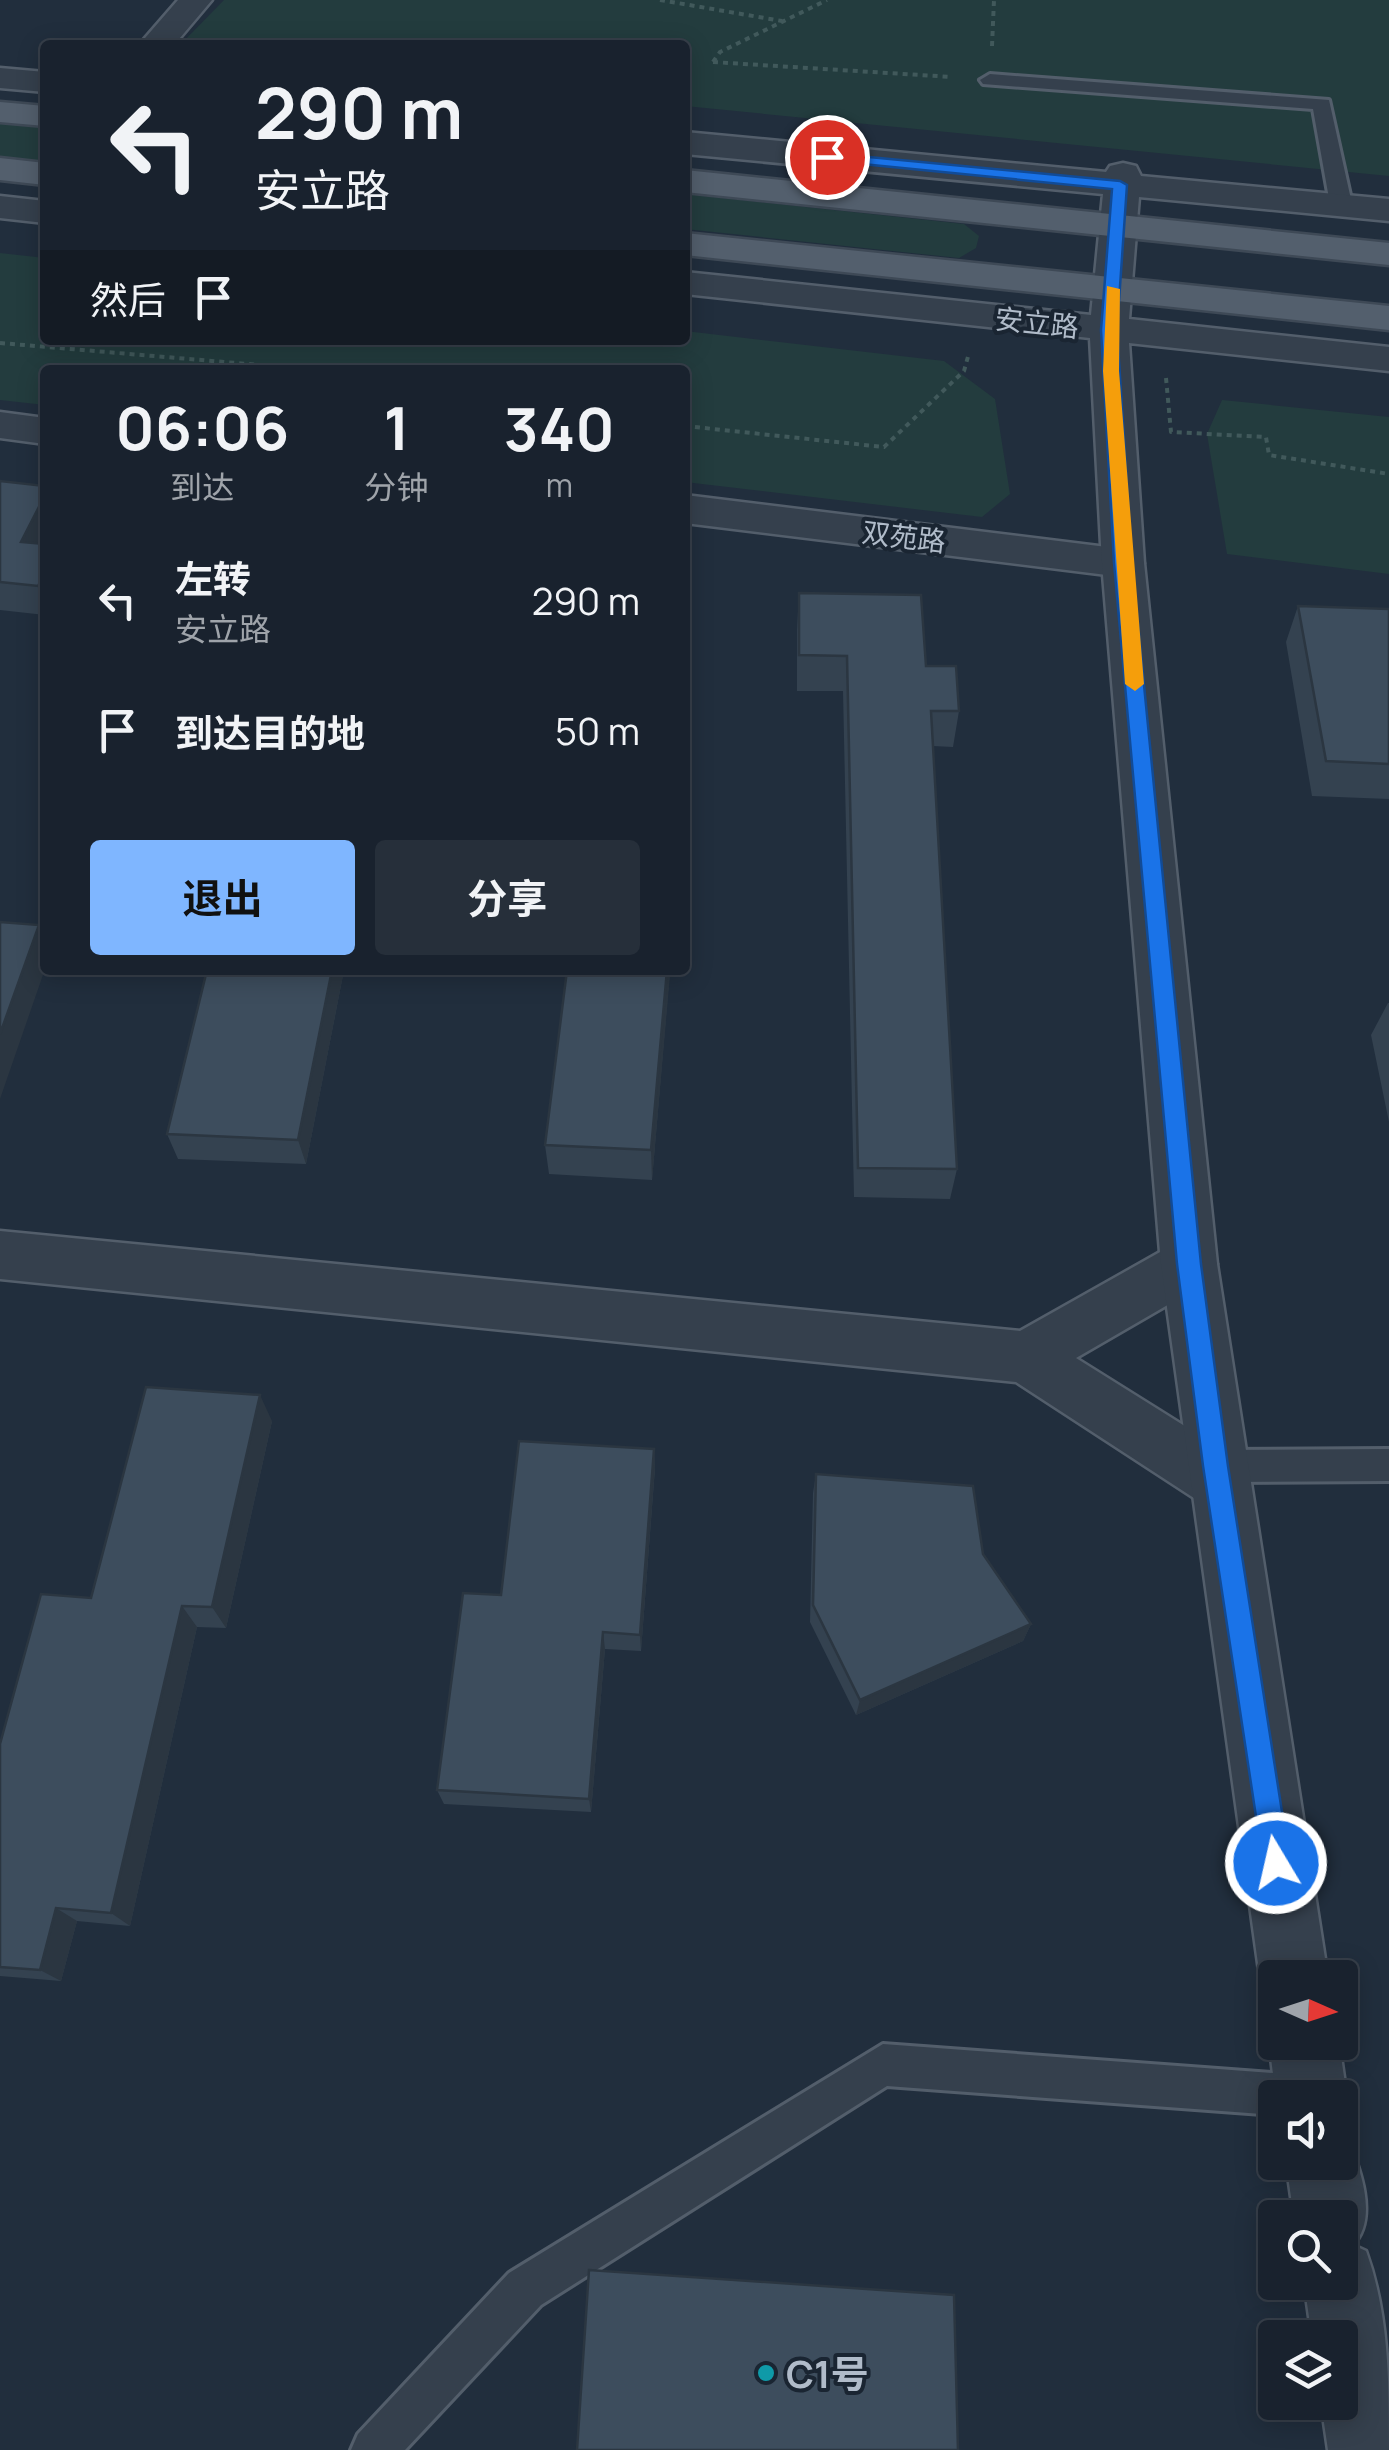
<!DOCTYPE html>
<html lang="zh">
<meta charset="utf-8">
<style>
body{margin:0;font-family:Manrope,"Noto Sans SC",sans-serif;background:#262f3a;color:#f1f3f6;height:100vh;display:flex;flex-direction:column;font-size:38px;white-space:nowrap}
*{box-sizing:border-box;margin:0}
p{font-size:32px;color:#9fa4aa}
.icon{flex:none;width:55px;height:55px;fill:none;stroke:currentColor;stroke-width:2;stroke-linecap:round;stroke-linejoin:round}
.map{position:relative;flex:1;overflow:hidden}
.side{position:absolute;left:40px;top:365px;width:650px;height:610px;display:flex;flex-direction:column;background:#19222e;border-radius:10px;box-shadow:0 5px 25px #0003,0 0 0 2px #373f4a}
.side>*{flex:none}
.guide{position:absolute;left:40px;top:40px;width:650px;height:305px;border-radius:10px;box-shadow:0 5px 25px #0003,0 0 0 2px #373f4a;background:#19222e;color:#f1f3f6;overflow:hidden}
.needle{width:65px;rotate:93deg}
.controls{position:absolute;left:1258px;top:1960px;display:grid;gap:20px}
.controls a{display:grid;place-items:center;width:100px;height:100px;border-radius:10px;background:#19222e;box-shadow:0 5px 25px #0003,0 0 0 2px #373f4a;font-size:50px}
.pin{position:absolute;display:grid;place-items:center;width:85px;height:85px;color:#fff;margin:-42px;border:5px solid #fff;border-radius:50%;box-shadow:0 2px 10px #0007}
.me{position:absolute;width:110px;margin:-55px;rotate:351deg;stroke-linejoin:round;filter:drop-shadow(0 0 8px #0008)}
.turn{display:flex;align-items:center;gap:35px;height:210px;padding:0 50px;font-size:45px}
.turn .icon{width:130px;height:130px;stroke-width:2.5}
.turn b{display:block;font-size:70px;line-height:85px}
.then{display:flex;align-items:center;height:95px;padding:0 50px;background:#0003;gap:20px;font-size:38px}
.eta{display:flex;justify-content:space-evenly;align-items:center;height:170px;text-align:center}
.eta b{font-size:60px;font-weight:700;line-height:70px}
.action{display:flex;gap:20px;margin-top:auto;padding:20px 50px}
.action a{flex:1;height:115px;border-radius:10px;background:#7fb6ff;color:#111;font-size:40px;font-weight:700;line-height:115px;text-align:center}
.action a+a{background:#262f3a;color:#f1f3f6}
ul{padding:0;list-style:none}
li{display:flex;align-items:center;gap:30px;height:130px;padding:0 50px}
li div{flex:1}
li b{display:block;font-size:38px}
li em{font-style:normal}
.map>svg:first-child{display:block}
</style>
<div class="map">
<svg width="1389" height="2450" viewBox="0 0 1389 2450">
<rect width="100%" height="100%" fill="#212e3d"/>
<path fill="#233c3e" d="M224 0H1389V176L685 106V45H180Z
M0 123 45 128V163L0 158Z
M685 194 964 224 979 236 976 248 959 258 685 229Z
M0 253 45 258V340H685V331L944 361 995 399 1010 494 982 517 685 482V370H45V405L0 400Z
M1222 400 1389 417V574L1227 554 1207 434Z"/>
<g fill="none" stroke-linecap="round" stroke-linejoin="round">
<g stroke="#535e6b" stroke-width="6">
<path id="service" d="M990 74 1329 100 1352 204 1341 210 1330 204 1313 109 983 84 980 80Z
M1389 1449V1481L1216 1482 1204 1477 1198 1466 1204 1455 1216 1450Z
M883 2044 1312 2076 1327 2082 1333 2097 1275 2098V2115L887 2086 541 2305 405 2450H351L358 2434 509 2273Z"/>
</g>
<g stroke="#535e6b" stroke-width="5">
<path id="minor" d="M0 412 45 418V444L0 438Z
M685 495 1123 549 1138 553 1144 563 1138 573 1123 577 685 523Z
M0 1231 1020 1331 1169 1247 1189 1240 1209 1247 1217 1264 1209 1281 1076 1358 1239 1460 1248 1480 1239 1500 1218 1508 1197 1500 1016 1382 0 1279Z"/>
</g>
<g stroke="#535e6b" stroke-width="5">
<path id="tertiary" d="M178 0H212L174 45H139Z
M0 68 45 72V92L0 88Z
M685 132 1106 172 1110 166 1123 163 1136 166 1141 176 1389 199V221L1139 197 1129 319 1389 347V371L1129 343 1144 563 1217 1264 1328 1978H1275V2004L1270 2002 1260 1978 1161 1264 1102 563 1090 338 685 294V272L1091 315 1103 194 685 154Z
M0 196 45 201V223L0 218Z
M1275 2028V2042H1339L1347 2098 1340 2116V2098H1276L1269 2042Z
M1340 2133 1347 2137C1360 2168 1379 2218 1353 2245L1366 2251C1389 2314 1389 2383 1389 2450H1328L1321 2402H1340V2338H1312L1304 2282H1340V2218H1294L1286 2162H1340Z"/>
</g>
<g stroke="#3e4956" stroke-width="5">
<path id="primary" d="M0 102 45 106V126L0 122Z
M0 158 45 163V185L0 180Z
M685 170 1389 243V265L685 192Z
M685 233 1389 306V330L685 255Z"/>
</g>
<path stroke="#41595b" stroke-width="4" stroke-dasharray="5 5" stroke-linecap="butt" d="M660 0 782 21
M992 46 994 0
M713 62 952 77
M713 62 720 52 827 0
M0 343 319 370
M1166 378 1171 432 1266 437 1269 455 1389 474
M685 426 884 447 964 371 969 353"/>
<use href="#service" fill="#35404d" fill-rule="evenodd"/>
<use href="#minor" fill="#35404d" fill-rule="evenodd"/>
<use href="#tertiary" fill="#35404d" fill-rule="evenodd"/>
<use href="#primary" fill="#535f6d" fill-rule="evenodd"/>
</g>
<path fill="#344250" d="M0 481 45 486V615L0 610Z
M799 593 926 666 959 711 953 747 933 746 957 1169 950 1199 854 1197 843 691H797V629Z
M1298 606 1389 609V799L1312 796 1286 642Z
M207 970H344L306 1164 178 1159 167 1134Z
M567 970H670L652 1180 549 1174 545 1145Z
M1388 1003H1389V1122L1371 1035Z
M272 1421 226 1628 197 1627 130 1926 77 1921 61 1981 0 1976V1744L91 1598Z
M654 1449 655 1468 641 1651 605 1649 591 1812 444 1804 437 1790 501 1595Z
M816 1474 983 1554 1031 1624 1023 1641 856 1715 810 1622 813 1493Z"/>
<path fill="#2b3641" d="M45 495V545L21 542Z
M45 573V604L38 586Z
M39 925 45 938V969L0 1099V1034Z
M332 970H344L306 1164 298 1140Z
M667 970H670V975L652 1180 651 1150Z
M260 1395 272 1421 226 1628 212 1607Z
M654 1449 655 1468 641 1651 640 1635Z
M182 1606 197 1627 130 1926 111 1913Z
M1031 1624 1023 1641 856 1715 860 1700Z
M603 1632 605 1649 591 1812 589 1799Z
M56 1908 77 1921 61 1981 40 1970Z"/>
<path fill="#3d4d5d" stroke="#2b3641" stroke-width="2.5" d="M0 481 45 486V495L21 542 45 544V573L38 586 0 582Z
M799 593 921 595 926 666H956L959 711H931L957 1169 858 1168 847 656 799 655Z
M1298 606 1389 609V764L1326 761Z
M0 922 39 925 0 1034Z
M207 970H332L298 1140 167 1134Z
M567 970H667L651 1150 545 1145Z
M146 1387 260 1395 212 1607 182 1606 111 1913 56 1908 40 1970 0 1967V1744L41 1594 91 1598Z
M519 1441 654 1449 640 1635 603 1632 589 1799 437 1790 463 1593 501 1595Z
M816 1474 973 1486 983 1554 1031 1624 860 1700 813 1605Z
M589 2270 954 2295 958 2450H577Z"/>
<path fill="#1a73e8" stroke="#114b97" stroke-width="2.5" d="M827 153 1120 181 1127 185 1117 330 1132 563 1201 1264 1228 1466 1290 1863 1286 1872 1276 1877 1267 1872 1263 1863 1203 1466 1177 1264 1114 563 1101 330 1112 189 822 160 819 157Z"/>
<path fill="#f59e0b" d="M1107 286 1120 289 1119 371 1144 684 1135 691 1125 684 1103 371Z"/>
<circle fill="#0f9aa8" stroke="#1a2532" stroke-width="4" cx="766" cy="2373" r="10"/>
<g text-anchor="middle" dominant-baseline="central" stroke-width="8" stroke-linejoin="round" paint-order="stroke">
<g font-size="28" fill="#b0bbc9" stroke="#1a2532">
<text transform="translate(1037 322) rotate(6)">安立路</text>
<text transform="translate(904 536) rotate(7)">双苑路</text>
</g>
<g font-size="38" font-weight="bold" fill="#b0bbc9" stroke="#1a2532" text-anchor="start">
<text x="786" y="2373">C1号</text>
</g>
</g>
</svg>
<div class="controls">
<a><svg class="needle" viewBox="-14 -14 28 28"><path d="M0-13l5 13h-10z" fill="#e53935"/><path d="M0 13l5-13h-10z" fill="#9fa4aa"/></svg></a>
<a><svg class="icon" aria-label="sound" viewBox="0 0 24 24"><path d="M4 9h4l5-4v14l-5-4H4zM17 9q2 3 0 6"/></svg></a>
<a><svg class="icon" aria-label="search" viewBox="0 0 24 24"><circle cx="10" cy="10" r="6"/><path d="M15 15l6 6"/></svg></a>
<a><svg class="icon" aria-label="layers" viewBox="0 0 24 24"><path d="M12 4l9 5-9 5-9-5zM3 14l9 5 9-5"/></svg></a>
</div>
<div class="pin" style="left:827px;top:157px;background:#d93025"><svg class="icon" aria-label="arrive" viewBox="0 0 24 24"><path d="M6 21V4h12l-3 4 3 4H6"/></svg></div>
<svg class="me" style="left:1276px;top:1863px" viewBox="-20 -20 40 40"><circle r="17" fill="#1a73e8" stroke="#fff" stroke-width="3"/><path d="M0-11L8 9 0 5-8 9z" fill="#fff"/></svg>
<div class="guide">
<div class="turn"><svg class="icon" aria-label="left" viewBox="0 0 24 24"><path d="M17 20v-9H6M10 6l-5 5 5 5"/></svg><div><b>290 m</b>安立路</div></div>
<div class="then">然后<svg class="icon" aria-label="arrive" viewBox="0 0 24 24"><path d="M6 21V4h12l-3 4 3 4H6"/></svg></div>
</div>
<section class="side">
<div class="eta">
<div><b>06:06</b><p>到达</p></div>
<div><b>1</b><p>分钟</p></div>
<div><b>340</b><p>m</p></div>
</div>
<ul>
<li><svg class="icon" aria-label="left" viewBox="0 0 24 24"><path d="M17 20v-9H6M10 6l-5 5 5 5"/></svg><div><b>左转</b><p>安立路</p></div><em>290 m</em></li>
<li><svg class="icon" aria-label="arrive" viewBox="0 0 24 24"><path d="M6 21V4h12l-3 4 3 4H6"/></svg><div><b>到达目的地</b></div><em>50 m</em></li>
</ul>
<div class="action"><a>退出</a><a>分享</a></div>
</section>
</div>
